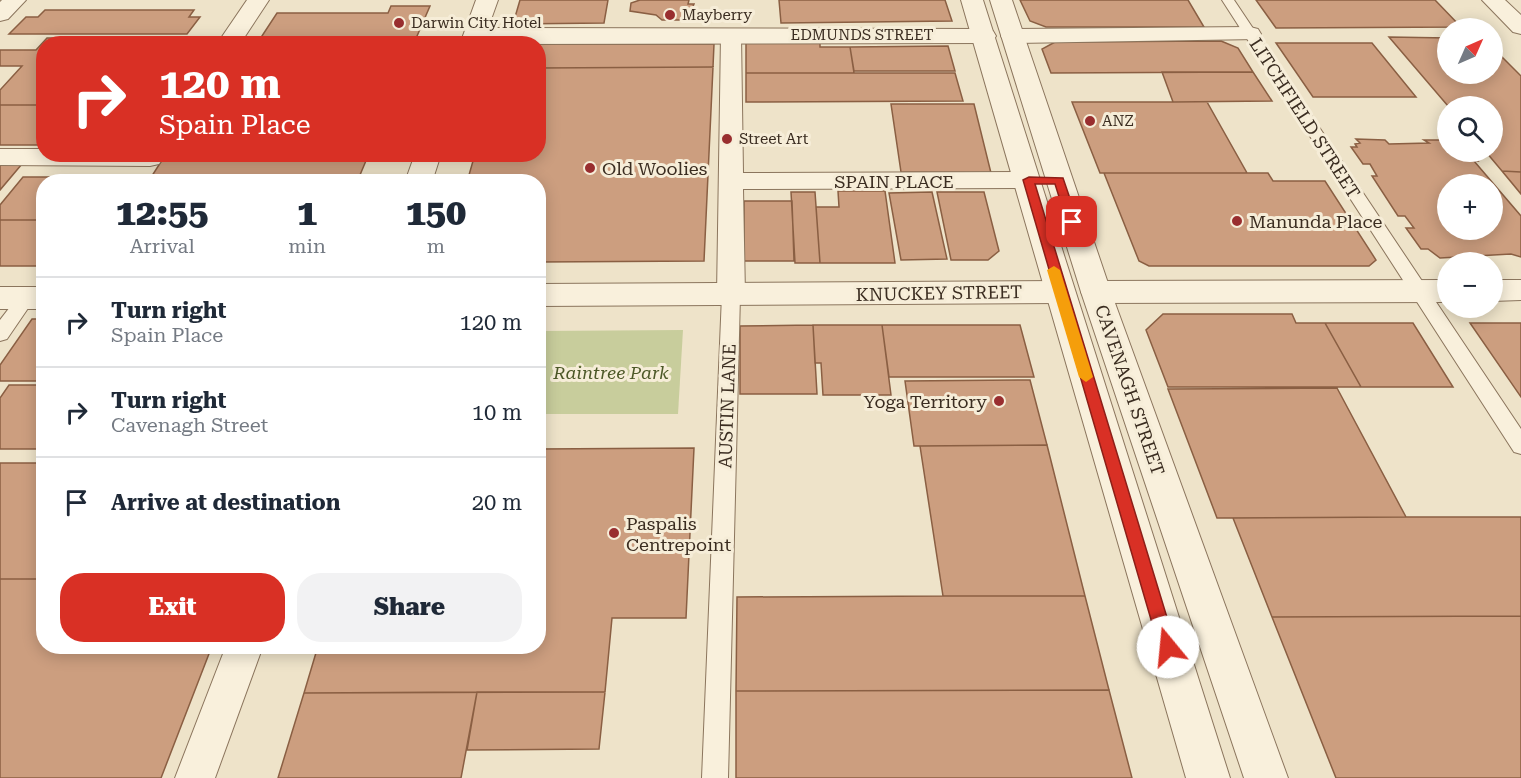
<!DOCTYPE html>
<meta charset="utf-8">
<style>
body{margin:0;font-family:"Roboto Serif",serif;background:#f2f2f3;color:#1f2937;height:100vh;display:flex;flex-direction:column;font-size:22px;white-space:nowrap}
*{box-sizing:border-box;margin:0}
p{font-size:20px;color:#747a83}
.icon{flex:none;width:33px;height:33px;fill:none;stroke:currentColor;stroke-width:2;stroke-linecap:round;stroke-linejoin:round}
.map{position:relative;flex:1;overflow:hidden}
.drawer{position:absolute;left:36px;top:174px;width:510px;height:480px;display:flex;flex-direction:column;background:#fff;border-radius:24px;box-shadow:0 3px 15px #0003}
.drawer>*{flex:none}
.hud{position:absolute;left:36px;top:36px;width:510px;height:126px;border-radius:24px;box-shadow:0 3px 15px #0003;background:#d93025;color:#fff;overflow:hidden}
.needle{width:39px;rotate:45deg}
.fabs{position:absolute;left:1437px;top:18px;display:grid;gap:12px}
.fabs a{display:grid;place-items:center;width:66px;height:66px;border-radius:50%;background:#fff;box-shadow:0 3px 15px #0003;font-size:30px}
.pin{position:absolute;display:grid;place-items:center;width:51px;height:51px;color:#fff;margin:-26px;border-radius:12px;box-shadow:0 3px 9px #0006}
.me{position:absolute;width:66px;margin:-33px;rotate:343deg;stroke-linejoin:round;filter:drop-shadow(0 0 4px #0008)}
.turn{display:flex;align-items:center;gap:21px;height:126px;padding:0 24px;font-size:27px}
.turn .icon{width:78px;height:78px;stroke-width:2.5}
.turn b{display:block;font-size:42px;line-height:51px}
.eta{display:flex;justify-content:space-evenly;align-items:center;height:102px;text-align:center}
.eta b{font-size:36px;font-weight:800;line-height:42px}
.primary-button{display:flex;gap:12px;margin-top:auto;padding:12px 24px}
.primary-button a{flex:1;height:69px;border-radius:24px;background:#d93025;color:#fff;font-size:24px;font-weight:800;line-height:69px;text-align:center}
.primary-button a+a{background:#f2f2f3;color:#1f2937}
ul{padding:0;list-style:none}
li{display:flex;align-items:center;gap:18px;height:90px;padding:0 24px;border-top:2px solid #e0e1e3}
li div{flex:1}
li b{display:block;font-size:22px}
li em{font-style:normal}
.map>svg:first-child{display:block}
</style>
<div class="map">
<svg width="1521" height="778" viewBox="0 0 1521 778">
<rect width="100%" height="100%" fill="#eee3c9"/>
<path fill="#c8cd9c" d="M683 330 678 414H539V331Z"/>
<path fill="#cc9e7f" stroke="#8a5f43" stroke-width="1.5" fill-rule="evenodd" d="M520 0H608L604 23 513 24Z
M689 0 688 4H694L691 11 686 12 688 17 683 20H662L656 15 630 11 631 3 640 0Z
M779 0H945L952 21 781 23Z
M1020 0H1188L1204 27H1046L1030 21Z
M1256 0H1435L1461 27 1276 28Z
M391 6H430L414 43 258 42 277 13H388Z
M45 10H194L189 17H200L187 34H9L26 17H38Z
M1389 37 1448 38V74H1492V53H1498L1521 76V172L1502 171 1486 152H1492V106H1448Z
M47 38H80L75 44H44V80L39 85H44V99L38 105H0V90L22 66H0V50H36Z
M746 41H820V47H850L854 73H746Z
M1221 41 1238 48 1253 72 1051 73 1042 49 1055 42Z
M1276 43H1372L1416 97H1313Z
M538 44H714L713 67 538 68Z
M948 46 955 71H854L850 47Z
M713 67 704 261 538 262V182H467L475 154H538V68Z
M1162 72H1253L1272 101 1173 102Z
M746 73H955L963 101 746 102Z
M1072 102H1207L1247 173H1100Z
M891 104H974L991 173 901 172Z
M0 105H44V145H0Z
M1356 139 1385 140 1389 144 1429 143 1424 140H1448V152H1470L1478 161H1474L1521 216V257L1511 254 1440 258 1428 249H1421L1406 228H1414L1405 216H1398L1372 176H1377L1370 164H1363L1351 147H1357L1355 144 1360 143ZM1448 184H1492V230H1448Z
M368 156 357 182H148L164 157Z
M22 164 0 190V165Z
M1502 171 1521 172V194Z
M1104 173H1268L1273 181H1325L1376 260 1369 266H1149L1139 261Z
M115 176 112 182H66L70 177Z
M23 177H70L66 182H44V211L37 220H0V205Z
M838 191H885L895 263H820L816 207H839Z
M791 192H815L820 263H795Z
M932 192 947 259 901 260 889 193Z
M937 192H984L999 251 988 260H951Z
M744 201H792L794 261H744Z
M44 211V266H0V220H37Z
M1163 314H1292L1296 323H1325L1361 387H1168L1146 330Z
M32 319H44V381H0V365Z
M1325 323H1413L1453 387H1361Z
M1470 323H1521V397Z
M813 325 817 394H740V326Z
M813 325H882L891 395H823L821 363H815Z
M882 325H1020L1034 377H889Z
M1030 380 1047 445 914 446 905 381Z
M9 385H44V449H0V398Z
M1337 388 1406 517 1217 518 1168 389Z
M1047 445 1085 596H943L920 446Z
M694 448 686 618H612L605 692 304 693 318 646H538V449Z
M0 463H44V579H0Z
M1406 517H1521V616L1272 617 1233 518Z
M0 579H44V646H212L161 778H0Z
M943 596H1085L1109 690 736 691 737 597Z
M1521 616V778H1336L1272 617Z
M1109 690 1132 778H736V691Z
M477 692H605L599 749 467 750Z
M477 692 461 778H278L304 693Z"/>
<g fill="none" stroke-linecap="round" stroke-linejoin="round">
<g stroke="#8b755d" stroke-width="2">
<path id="service" d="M1222 0H1234L1521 429V454L1514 452Z
M230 37 235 38V44H180L186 40Z
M731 289 737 291 740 295 728 778H702L722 295 725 291Z
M26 292 32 294 35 298 7 339 0 341V320L20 294Z"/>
</g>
<g stroke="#8b755d" stroke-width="2">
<path id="pedestrian" d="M731 29 738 31 741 35 743 173 1028 172 1037 175 1040 180 1037 185 1028 188 743 189 745 295 741 302 731 305 721 302 717 295 721 35 724 31Z
M226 646H263L215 778H175Z"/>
</g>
<g stroke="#8b755d" stroke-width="2">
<path id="minor" d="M247 0H269L240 44H217Z
M476 0H498L488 28 985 29 993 31 996 36 993 41 985 43 460 44Z
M1482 0H1505L1521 15V34L1513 32Z
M1250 27 1258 29 1261 34 1258 39 1012 43 1004 41 1001 36 1004 31 1012 29Z
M0 149H44V154H161L163 158 159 164 150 166 0 165Z
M415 154H441L432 182H405Z
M1448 280V302L1096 303 1085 299 1081 292 1085 285 1096 281Z
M1492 280H1521V300L1492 301Z
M1060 281 1071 285 1075 292 1071 299 1060 303 538 306V284Z
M0 287H44V309H0Z"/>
</g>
<g stroke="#8b755d" stroke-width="2">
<path id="tertiary" d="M2 0H26L8 19 0 21V2Z
M961 0H983L1230 778H1186Z
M990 0H1012L1111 292 1288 778H1244L1081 292Z"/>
</g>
<use href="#service" fill="#f9f0dc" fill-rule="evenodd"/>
<use href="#pedestrian" fill="#f9f0dc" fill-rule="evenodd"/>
<use href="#minor" fill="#f9f0dc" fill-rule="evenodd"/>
<use href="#tertiary" fill="#f9f0dc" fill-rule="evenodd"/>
</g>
<path fill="#d93025" stroke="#8d1f18" stroke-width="1.5" d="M1029 177 1063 178 1078 222 1072 225 1067 222 1055 184H1035L1176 647 1174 652 1168 655 1162 652 1159 647 1023 180Z"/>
<path fill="#f59e0b" d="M1054 266 1060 270 1093 377 1086 382 1079 377 1047 270Z"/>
<g fill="#992e2f" stroke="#f6edd8" stroke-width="2">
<circle cx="670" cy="15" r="6"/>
<circle cx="399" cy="23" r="6"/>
<circle cx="1090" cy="121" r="6"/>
<circle cx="727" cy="139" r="6"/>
<circle cx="590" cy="168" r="6"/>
<circle cx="1237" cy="221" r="6"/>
<circle cx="999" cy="401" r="6"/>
<circle cx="614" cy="533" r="6"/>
</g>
<g text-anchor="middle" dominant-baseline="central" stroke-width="6" stroke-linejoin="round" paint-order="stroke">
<g font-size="15" fill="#3b2d21" stroke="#f6edd8" text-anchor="start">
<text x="682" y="15">Mayberry</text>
<text x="411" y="23">Darwin City Hotel</text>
<text x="1102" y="121">ANZ</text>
<text x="739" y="139">Street Art</text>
</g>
<g font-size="15" fill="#3b2d21" stroke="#f6edd8">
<text x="862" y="35">EDMUNDS STREET</text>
</g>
<g font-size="18" fill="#3b2d21" stroke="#f6edd8">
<text transform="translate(1305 118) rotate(57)">LITCHFIELD STREET</text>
<text x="894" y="181">SPAIN PLACE</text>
<text transform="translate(939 293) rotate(-1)">KNUCKEY STREET</text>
<text transform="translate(1130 390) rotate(71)">CAVENAGH STREET</text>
<text transform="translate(727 406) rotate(-88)">AUSTIN LANE</text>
</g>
<g font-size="18" fill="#3b2d21" stroke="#f6edd8" text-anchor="start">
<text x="602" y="168">Old Woolies</text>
<text x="1249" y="221">Manunda Place</text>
<text x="987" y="401" text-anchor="end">Yoga Territory</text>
<text x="626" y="523">Paspalis<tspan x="626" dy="21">Centrepoint</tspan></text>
</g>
<g font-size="18" font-style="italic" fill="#4c5827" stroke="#f6edd8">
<text x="611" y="372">Raintree Park</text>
</g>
</g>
</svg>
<div class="fabs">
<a><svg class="needle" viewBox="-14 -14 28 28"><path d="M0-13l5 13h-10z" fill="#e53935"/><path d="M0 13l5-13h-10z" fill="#747a83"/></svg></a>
<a><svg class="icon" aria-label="search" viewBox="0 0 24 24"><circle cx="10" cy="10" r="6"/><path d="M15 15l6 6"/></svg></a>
<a>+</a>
<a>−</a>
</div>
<div class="pin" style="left:1072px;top:222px;background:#d93025"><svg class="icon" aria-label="arrive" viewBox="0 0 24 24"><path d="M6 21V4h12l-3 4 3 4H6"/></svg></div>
<svg class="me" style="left:1168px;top:647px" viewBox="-20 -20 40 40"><circle r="19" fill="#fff"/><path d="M0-13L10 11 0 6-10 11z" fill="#d93025"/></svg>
<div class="hud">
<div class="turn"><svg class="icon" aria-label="right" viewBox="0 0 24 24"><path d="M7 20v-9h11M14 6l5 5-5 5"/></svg><div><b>120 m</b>Spain Place</div></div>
</div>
<section class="drawer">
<div class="eta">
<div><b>12:55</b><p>Arrival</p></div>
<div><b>1</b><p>min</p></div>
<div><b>150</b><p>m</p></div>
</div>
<ul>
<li><svg class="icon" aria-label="right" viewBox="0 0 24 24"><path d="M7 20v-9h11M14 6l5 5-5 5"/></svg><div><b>Turn right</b><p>Spain Place</p></div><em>120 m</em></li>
<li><svg class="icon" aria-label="right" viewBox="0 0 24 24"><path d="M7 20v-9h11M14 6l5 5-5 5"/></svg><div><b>Turn right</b><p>Cavenagh Street</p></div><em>10 m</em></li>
<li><svg class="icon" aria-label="arrive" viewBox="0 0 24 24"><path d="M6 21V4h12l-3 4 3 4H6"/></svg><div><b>Arrive at destination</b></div><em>20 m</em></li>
</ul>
<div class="primary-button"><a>Exit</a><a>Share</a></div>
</section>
</div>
